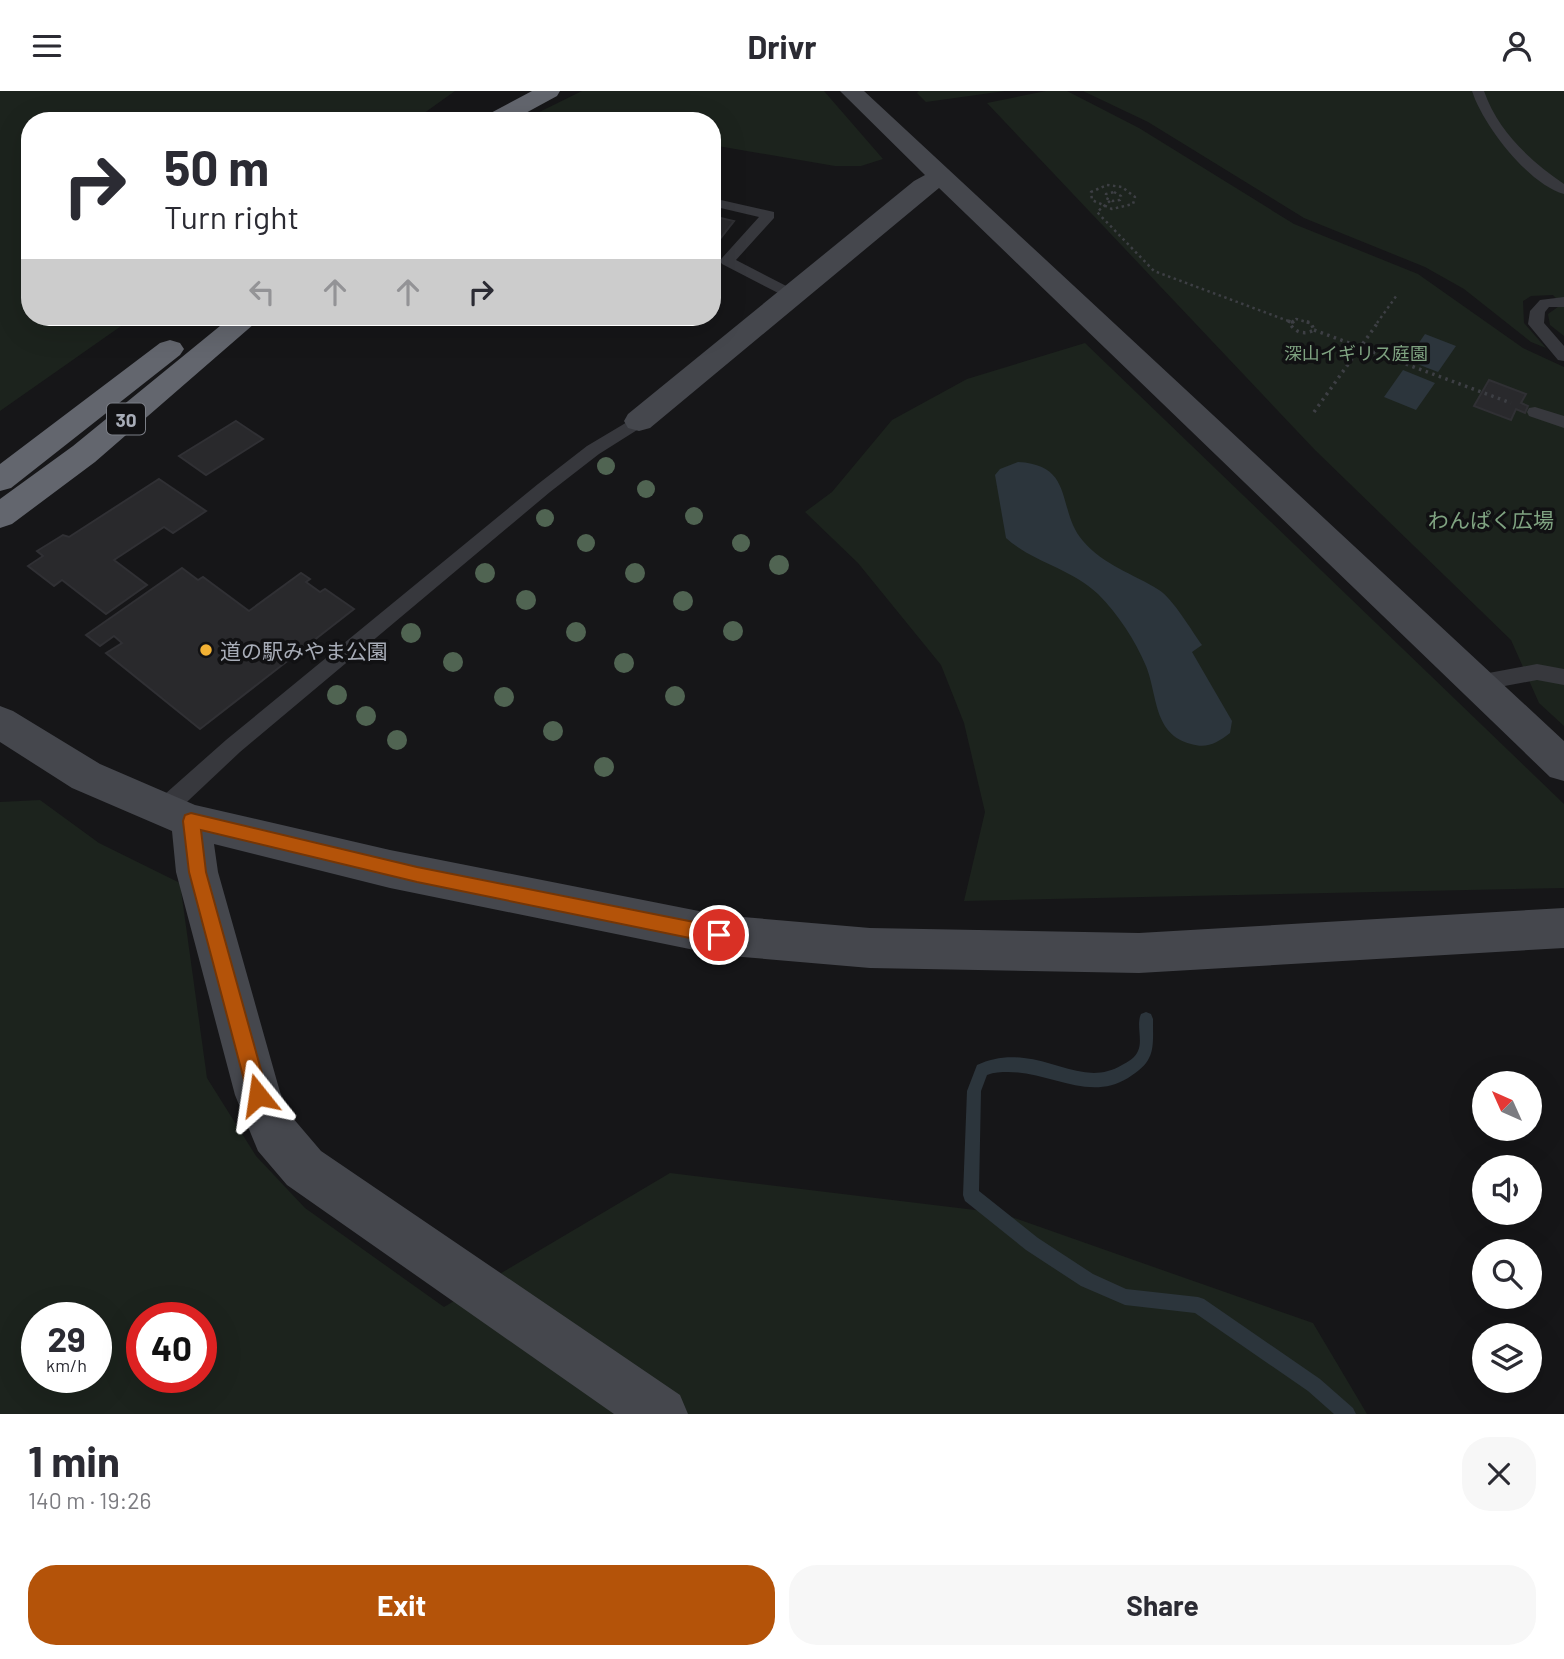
<!DOCTYPE html>
<meta charset="utf-8">
<style>
body{margin:0;font-family:Barlow,"Noto Sans JP",sans-serif;background:#f7f7f7;color:#2b2b33;height:100vh;display:flex;flex-direction:column;font-size:26px;white-space:nowrap}
*{box-sizing:border-box;margin:0}
p{font-size:23px;color:#7c7c81}
.icon{flex:none;width:38px;height:38px;fill:none;stroke:currentColor;stroke-width:2;stroke-linecap:round;stroke-linejoin:round}
.map{position:relative;height:1323px;overflow:hidden}
.sheet{display:flex;flex-direction:column;background:#fff;flex:1}
.sheet>*{flex:none}
.top-card{position:absolute;left:21px;top:21px;width:700px;height:214px;border-radius:28px;box-shadow:0 7px 28px #0002;background:#fff;color:#2b2b33;overflow:hidden}
.needle{width:46px;rotate:315deg}
.fabs{position:absolute;left:1472px;top:980px;display:grid;gap:14px}
.fabs a{display:grid;place-items:center;width:70px;height:70px;border-radius:50%;background:#fff;box-shadow:0 7px 28px #0002;font-size:35px}
.speed{position:absolute;left:21px;top:1211px;display:flex;gap:14px;font-size:35px;font-weight:700;text-align:center}
.speed>*{display:grid;place-content:center;width:91px;height:91px;border-radius:50%;background:#fff;box-shadow:0 7px 28px #0002;line-height:1}
.speed small{font-size:18px;font-weight:400}
.speed .limit{border:10px solid #d22;background:#fff;color:#111}
.pin{position:absolute;display:grid;place-items:center;width:60px;height:60px;color:#fff;margin:-30px;border:4px solid #fff;border-radius:50%;box-shadow:0 2px 7px #0007}
.me{position:absolute;width:77px;margin:-38px;rotate:345deg;stroke-linejoin:round;filter:drop-shadow(0 0 5px #0008)}
.turn{display:flex;align-items:center;gap:24px;height:147px;padding:0 28px;font-size:32px}
.turn .icon{width:91px;height:91px;stroke-width:2.5}
.turn b{display:block;font-size:49px;line-height:60px}
.lanes{display:flex;align-items:center;height:66px;padding:0 28px;background:#0003;justify-content:center;gap:35px;direction:ltr}
.lanes .off{opacity:.35}
.round{display:grid;place-items:center;flex:none;width:74px;height:74px;border-radius:28px;background:#f7f7f7}
.head{display:flex;align-items:center;justify-content:space-between;height:119px;padding:0 28px}
h1{font-size:42px;font-weight:700;line-height:52px}
.button{display:flex;gap:14px;margin-top:auto;padding:14px 28px}
.button a{flex:1;height:80px;border-radius:28px;background:#b45309;color:#fff;font-size:28px;font-weight:700;line-height:80px;text-align:center}
.button a+a{background:#f7f7f7;color:#2b2b33}
header{display:flex;justify-content:space-between;align-items:center;height:91px;padding:0 28px;background:#fff;font-size:32px;font-weight:700}
.map>svg:first-child{display:block}
</style>
<header><svg class="icon" aria-label="menu" viewBox="0 0 24 24"><path d="M4 6h16M4 12h16M4 18h16"/></svg>Drivr<svg class="icon" aria-label="person" viewBox="0 0 24 24"><circle cx="12" cy="8" r="4"/><path d="M4 21q1-7 8-7t8 7"/></svg></header>
<div class="map">
<svg width="1564" height="1323" viewBox="0 0 1564 1323">
<rect width="100%" height="100%" fill="#161618"/>
<path fill="#1c231d" fill-rule="evenodd" d="M0 0H455L413 30H30V226H134L0 320Z
M582 0H824L883 68 861 75H835L712 54V30H521Z
M919 0H1005L926 11 917 2Z
M1046 0H1067L1139 37 1294 133 1418 183 1523 257 1564 276V635L1539 612 1511 549 1315 359 987 12Z
M1083 0H1564V245L1550 234 1548 223 1562 213 1553 204 1531 205 1523 210 1524 232 1546 257 1531 251 1464 198 1425 176 1304 127 1148 31Z
M1085 252 1564 713V797L964 810 985 721 964 632 941 574 858 472 805 421 832 401 892 329 967 288Z
M40 709 99 752 180 792 207 987 256 1065 305 1117 444 1216 670 1082 1000 1122 1313 1232 1367 1323H0V711ZM37 1227H96V1286H37ZM142 1227H201V1286H142Z"/>
<path fill="#2c353c" d="M1425 243 1456 255 1438 281 1407 269Z
M1403 279 1435 292 1416 319 1384 306Z
M1018 371C1076 374 1056 419 1083 450 1103 474 1134 483 1159 499 1174 509 1191 539 1202 554L1192 561 1232 630 1230 642C1217 652 1207 658 1191 653 1153 643 1158 605 1146 575 1135 549 1118 523 1098 503 1071 477 1034 472 1006 447L995 384 1000 378Z"/>
<g fill="none" stroke-linecap="round" stroke-linejoin="round">
<path fill="#2c353c" fill-rule="evenodd" d="M1146 921 1151 923 1153 928C1153 958 1156 970 1128 987 1089 1011 1050 981 1008 981 1001 981 994 981 987 984L981 1000 979 1100 1038 1147 1093 1183 1126 1198 1198 1206 1204 1208 1320 1288 1353 1317 1356 1323H1334L1308 1300 1195 1222 1125 1214 1081 1195 1026 1159 965 1110 963 1104 967 1000 977 974C992 967 1007 965 1024 967 1058 970 1089 994 1122 974 1128 971 1135 967 1138 960 1143 949 1136 934 1141 923Z"/>
</g>
<path fill="#29292c" stroke="#303034" stroke-width="2" d="M712 125 734 130 712 158Z
M1489 289 1526 303 1521 312 1528 315 1525 322 1516 318 1511 329 1474 315Z
M236 330 263 348 206 384 179 365Z
M159 388 206 420 173 442 164 436 114 469 147 494 106 523 62 489 54 495 28 475 43 465 37 460 63 444 69 446Z
M182 477 198 489 203 486 249 520 301 482 310 488 306 491 320 501 325 498 354 518 200 638 106 562 122 552 114 545 100 555 86 544Z"/>
<g fill="none" stroke-linecap="round" stroke-linejoin="round">
<path stroke="#3d3f44" stroke-width="2.5" stroke-dasharray="2.5 3.5" stroke-linecap="butt" d="M1107 94 1122 96 1135 106 1133 113 1112 118 1092 109 1091 101Z
M1114 101 1121 105 1120 109 1112 110 1106 107V103Z
M1110 110 1097 121 1154 180 1291 231
M1291 232 1296 228 1310 232
M1377 232 1397 204"/>
<path stroke="#3d3f44" stroke-width="3.5" stroke-dasharray="2.5 4.5" stroke-linecap="butt" d="M1288 230 1291 231
M1294 230 1290 233C1296 242 1305 244 1314 239L1311 232 1304 230
M1314 239 1511 312
M1314 321 1379 230"/>
<path fill="#37383d" fill-rule="evenodd" d="M1472 0H1484C1498 40 1529 69 1564 93V103C1528 93 1483 34 1472 0Z
M712 107 774 121V127L736 169 796 200 798 203 796 206H786L722 173 720 170 722 167 759 126 712 115Z
M1564 206V216H1549L1545 221 1544 232 1564 255V270L1558 269 1528 233 1530 220 1540 209Z
M1535 316 1564 325V337L1529 325 1527 321 1529 317Z
M639 324 647 330 645 334 599 363 550 401 240 661 172 725 164 727 156 725 153 718 156 711 226 649 538 393 587 355Z
M1537 573 1564 578V594L1537 589 1478 600 1471 598 1468 592 1471 586 1478 584Z"/>
<path fill="#45474d" fill-rule="evenodd" d="M840 0H864L1564 650V690L1550 686 939 97 650 337 639 340 628 337 624 330 628 323 914 90 925 84Z
M0 615 13 620 100 673 195 714 390 759 719 824 870 837 1139 842 1564 817V857L1139 882 870 877 719 864 390 797 214 753 218 781 280 1001 292 1026 321 1060 680 1304 688 1323H614L287 1094 258 1060 235 1004 176 781 172 740 72 697 0 651Z"/>
<path fill="#63666e" fill-rule="evenodd" d="M532 0H560L557 5 511 30H482L485 25Z
M231 226H262L95 371 12 433 0 437V408L73 355Z
M170 249 180 252 184 258 180 264 11 397 0 400V373L160 252Z"/>
</g>
<g fill="#506452">
<circle cx="606" cy="375" r="9"/>
<circle cx="646" cy="398" r="9"/>
<circle cx="694" cy="425" r="9"/>
<circle cx="545" cy="427" r="9"/>
<circle cx="586" cy="452" r="9"/>
<circle cx="741" cy="452" r="9"/>
<circle cx="779" cy="474" r="10"/>
<circle cx="485" cy="482" r="10"/>
<circle cx="635" cy="482" r="10"/>
<circle cx="526" cy="509" r="10"/>
<circle cx="683" cy="510" r="10"/>
<circle cx="733" cy="540" r="10"/>
<circle cx="576" cy="541" r="10"/>
<circle cx="411" cy="542" r="10"/>
<circle cx="453" cy="571" r="10"/>
<circle cx="624" cy="572" r="10"/>
<circle cx="337" cy="604" r="10"/>
<circle cx="675" cy="605" r="10"/>
<circle cx="504" cy="606" r="10"/>
<circle cx="366" cy="625" r="10"/>
<circle cx="553" cy="640" r="10"/>
<circle cx="397" cy="649" r="10"/>
<circle cx="604" cy="676" r="10"/>
</g>
<path fill="#b45309" stroke="#753606" stroke-width="2" d="M191 722 417 776 719 836 726 839 728 844 726 850 719 853 417 791 201 739 206 781 268 1004 265 1011 258 1014 251 1011 248 1004 189 781 183 730 185 724Z"/>
<circle fill="#f2b134" stroke="#111113" stroke-width="2.5" cx="206" cy="559" r="7"/>
<g text-anchor="middle" dominant-baseline="central" stroke-width="7" stroke-linejoin="round" paint-order="stroke">
<g font-size="18" fill="#7fa381" stroke="#111113">
<text x="1356" y="262">深山イギリス庭園</text>
</g>
<rect fill="#111113" stroke="#7b7e86" stroke-width="2" x="107" y="312.5" width="38" height="31" rx="5"/>
<g font-size="19" font-weight="bold" fill="#a8adb8">
<text x="126" y="328">30</text>
</g>
<g font-size="21" fill="#7fa381" stroke="#111113">
<text x="1491" y="428">わんぱく広場</text>
</g>
<g font-size="21" fill="#a8adb8" stroke="#111113" text-anchor="start">
<text x="220" y="559">道の駅みやま公園</text>
</g>
</g>
</svg>
<div class="fabs">
<a><svg class="needle" viewBox="-14 -14 28 28"><path d="M0-13l5 13h-10z" fill="#e53935"/><path d="M0 13l5-13h-10z" fill="#7c7c81"/></svg></a>
<a><svg class="icon" aria-label="sound" viewBox="0 0 24 24"><path d="M4 9h4l5-4v14l-5-4H4zM17 9q2 3 0 6"/></svg></a>
<a><svg class="icon" aria-label="search" viewBox="0 0 24 24"><circle cx="10" cy="10" r="6"/><path d="M15 15l6 6"/></svg></a>
<a><svg class="icon" aria-label="layers" viewBox="0 0 24 24"><path d="M12 4l9 5-9 5-9-5zM3 14l9 5 9-5"/></svg></a>
</div>
<div class="speed"><div>29<small>km/h</small></div><div class="limit">40</div></div>
<div class="pin" style="left:719px;top:844px;background:#d93025"><svg class="icon" aria-label="arrive" viewBox="0 0 24 24"><path d="M6 21V4h12l-3 4 3 4H6"/></svg></div>
<svg class="me" style="left:258px;top:1004px" viewBox="-20 -20 40 40"><path d="M0-17L14 15 0 8-14 15z" fill="#b45309" stroke="#fff" stroke-width="4"/></svg>
<div class="top-card">
<div class="turn"><svg class="icon" aria-label="right" viewBox="0 0 24 24"><path d="M7 20v-9h11M14 6l5 5-5 5"/></svg><div><b>50 m</b>Turn right</div></div>
<div class="lanes"><svg class="icon off" aria-label="left" viewBox="0 0 24 24"><path d="M17 20v-9H6M10 6l-5 5 5 5"/></svg><svg class="icon off" aria-label="ahead" viewBox="0 0 24 24"><path d="M12 20V5M6 11l6-6 6 6"/></svg><svg class="icon off" aria-label="ahead" viewBox="0 0 24 24"><path d="M12 20V5M6 11l6-6 6 6"/></svg><svg class="icon" aria-label="right" viewBox="0 0 24 24"><path d="M7 20v-9h11M14 6l5 5-5 5"/></svg></div>
</div>
</div>
<section class="sheet">
<div class="head"><div><h1>1 min</h1><p>140 m · 19:26</p></div><a class="round"><svg class="icon" aria-label="close" viewBox="0 0 24 24"><path d="M6 6l12 12M18 6L6 18"/></svg></a></div>
<div class="button"><a>Exit</a><a>Share</a></div>
</section>
